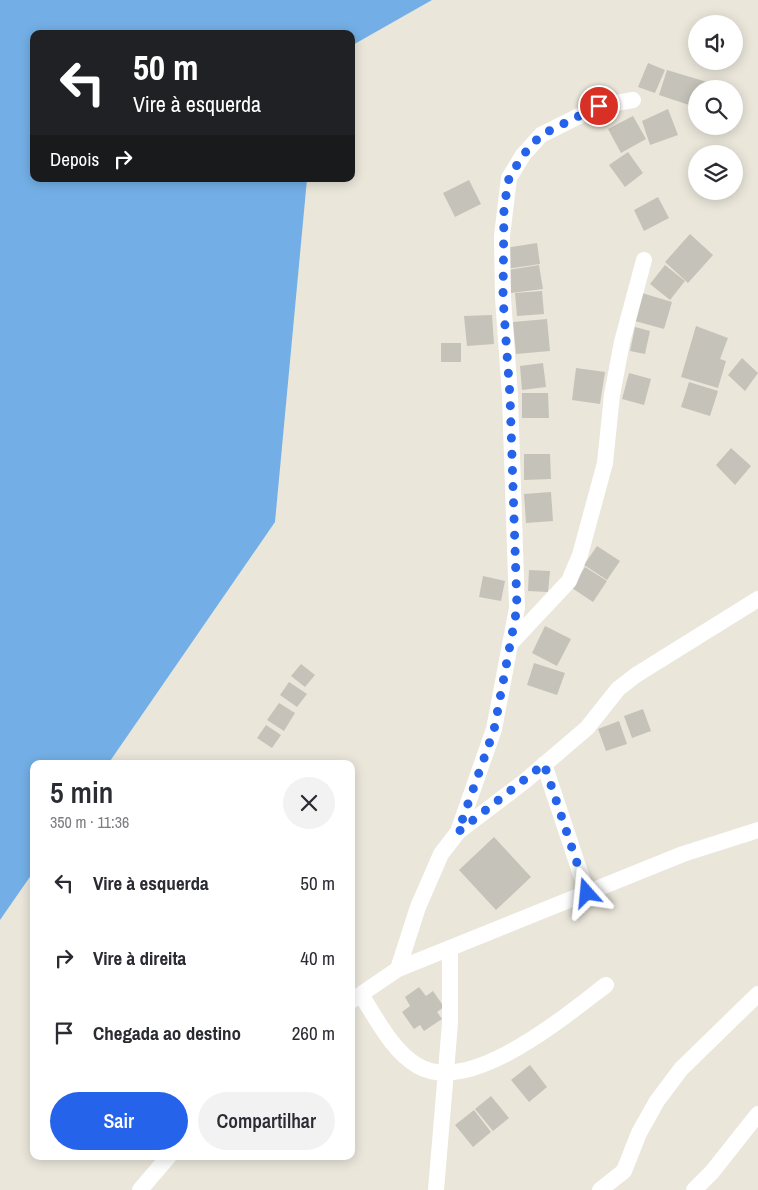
<!DOCTYPE html>
<html lang="pt">
<meta charset="utf-8">
<style>
body{margin:0;font-family:"Archivo Narrow",sans-serif;background:#f2f2f3;color:#2b2b33;height:100vh;display:flex;flex-direction:column;font-size:19px;white-space:nowrap}
*{box-sizing:border-box;margin:0}
p{font-size:16px;color:#7c7c81}
.icon{flex:none;width:28px;height:28px;fill:none;stroke:currentColor;stroke-width:2;stroke-linecap:round;stroke-linejoin:round}
.map{position:relative;flex:1;overflow:hidden}
.details{position:absolute;left:30px;top:760px;width:325px;height:400px;display:flex;flex-direction:column;background:#fff;border-radius:10px;box-shadow:0 2px 12px #0003}
.details>*{flex:none}
.guide{position:absolute;left:30px;top:30px;width:325px;height:152px;border-radius:10px;box-shadow:0 2px 12px #0003;background:#202124;color:#fff;overflow:hidden}
.fabs{position:absolute;left:688px;top:15px;display:grid;gap:10px}
.fabs a{display:grid;place-items:center;width:55px;height:55px;border-radius:50%;background:#fff;box-shadow:0 2px 12px #0003;font-size:25px}
.pin{position:absolute;display:grid;place-items:center;width:42px;height:42px;color:#fff;margin:-21px;border:2px solid #fff;border-radius:50%;box-shadow:0 1px 5px #0007}
.me{position:absolute;width:55px;margin:-28px;rotate:342deg;stroke-linejoin:round;filter:drop-shadow(0 0 4px #0008)}
.turn{display:flex;align-items:center;gap:18px;height:105px;padding:0 20px;font-size:22px}
.turn .icon{width:65px;height:65px;stroke-width:2.5}
.turn b{display:block;font-size:35px;line-height:42px}
.then{display:flex;align-items:center;height:48px;padding:0 20px;background:#0003;gap:10px;font-size:19px}
.round{display:grid;place-items:center;flex:none;width:52px;height:52px;border-radius:26px;background:#f2f2f3}
.overview{display:flex;align-items:center;justify-content:space-between;height:85px;padding:0 20px}
h1{font-size:30px;font-weight:600;line-height:38px}
.cta{display:flex;gap:10px;margin-top:auto;padding:10px 20px}
.cta a{flex:1;height:58px;border-radius:30px;background:#2563eb;color:#fff;font-size:20px;font-weight:600;line-height:58px;text-align:center}
.cta a+a{background:#f2f2f3;color:#2b2b33}
ul{padding:0;list-style:none}
li{display:flex;align-items:center;gap:15px;height:75px;padding:0 20px}
li div{flex:1}
li b{display:block;font-size:19px}
li em{font-style:normal}
.map>svg:first-child{display:block}
</style>
<div class="map">
<svg width="758" height="1190" viewBox="0 0 758 1190">
<rect width="100%" height="100%" fill="#eae6da"/>
<path fill="#73afe6" d="M0 0H432L351 46V34H34V179H307L275 522 108 764H34V871L0 920Z"/>
<path fill="#c5c2ba" d="M648 63 665 70 655 93 638 87Z
M667 70 707 82 704 89H696L695 107 659 95Z
M668 109 678 135 650 145 642 121Z
M633 116 646 139 621 153 608 129Z
M628 152 643 173 625 187 609 165Z
M469 180 481 204 455 217 443 193Z
M658 197 669 218 644 231 634 210Z
M690 234 713 255 688 283 665 262Z
M537 243 540 264 507 269 504 248Z
M539 265 543 289 511 293 508 270Z
M665 265 685 281 670 300 650 284Z
M542 291 544 314 517 316 515 293Z
M642 293 672 302 664 329 635 321Z
M492 315 494 344 467 346 464 316Z
M547 319 550 351 516 354 513 322Z
M696 326 728 338 720 359 726 361 718 388 681 377Z
M635 327 650 331 645 354 630 351Z
M441 343H461V362H441Z
M742 358 758 373 745 391 728 375Z
M543 363 546 387 522 390 520 366Z
M576 368 605 372 600 404 572 400Z
M629 373 651 379 644 405 622 399Z
M689 382 718 391 710 416 681 407Z
M522 393H548L549 418H522Z
M731 448 751 466 735 485 716 465Z
M524 454H550L551 479 524 480Z
M551 492 553 521 526 523 524 494Z
M597 546 620 561 607 580 584 565Z
M585 567 607 581 593 602 572 588Z
M529 570 550 571 548 592 528 591Z
M483 576 505 581 501 601 479 597Z
M545 626 571 639 557 666 532 653Z
M534 663 565 673 557 695 527 685Z
M301 664 315 675 305 687 291 676Z
M289 682 307 694 297 707 280 695Z
M279 703 295 713 284 731 267 720Z
M643 709 651 731 632 738 624 716Z
M619 721 627 744 606 751 598 729Z
M266 725 281 735 272 748 257 738Z
M494 837 531 877 496 910 459 870Z
M419 987 426 996 433 991 444 1007 437 1012 442 1019 424 1031 420 1025 414 1029 402 1012 410 1006 405 997Z
M530 1065 547 1087 529 1102 511 1080Z
M491 1096 509 1118 493 1131 475 1109Z
M474 1110 491 1132 473 1147 455 1125Z"/>
<g fill="none" stroke-linecap="round" stroke-linejoin="round">
<path stroke="#fff" stroke-width="16" d="M510 644 569 581 580 555 605 463 612 395 622 342 644 260
M544 764 587 893
M458 832 494 729 517 608 510 396 503 298 502 236 509 178 523 155 541 135 599 106 633 100
M398 969 418 907 441 854 458 832 525 781 587 728 618 689 636 675 758 599
M361 995C377 1019 392 1051 418 1066 471 1096 565 1016 606 985
M351 1001 398 969 683 854 758 830
M140 1190 169 1156
M436 1190 450 1023V948
M600 1190 624 1171 639 1133 657 1101 681 1069 758 994
M694 1190 712 1172 758 1114"/>
</g>
<g fill="none" stroke-linecap="round" stroke-linejoin="round">
<path stroke="#2563eb" stroke-width="9" stroke-dasharray="0 16.2" d="M587 893 544 764 458 832 494 730 517 608 510 396 503 298 504 207 509 178 523 155 541 135 599 106"/>
</g>
</svg>
<div class="fabs">
<a><svg class="icon" aria-label="sound" viewBox="0 0 24 24"><path d="M4 9h4l5-4v14l-5-4H4zM17 9q2 3 0 6"/></svg></a>
<a><svg class="icon" aria-label="search" viewBox="0 0 24 24"><circle cx="10" cy="10" r="6"/><path d="M15 15l6 6"/></svg></a>
<a><svg class="icon" aria-label="layers" viewBox="0 0 24 24"><path d="M12 4l9 5-9 5-9-5zM3 14l9 5 9-5"/></svg></a>
</div>
<div class="pin" style="left:599px;top:106px;background:#d93025"><svg class="icon" aria-label="arrive" viewBox="0 0 24 24"><path d="M6 21V4h12l-3 4 3 4H6"/></svg></div>
<svg class="me" style="left:587px;top:893px" viewBox="-20 -20 40 40"><path d="M0-17L14 15 0 8-14 15z" fill="#2563eb" stroke="#fff" stroke-width="4"/></svg>
<div class="guide">
<div class="turn"><svg class="icon" aria-label="left" viewBox="0 0 24 24"><path d="M17 20v-9H6M10 6l-5 5 5 5"/></svg><div><b>50 m</b>Vire à esquerda</div></div>
<div class="then">Depois<svg class="icon" aria-label="right" viewBox="0 0 24 24"><path d="M7 20v-9h11M14 6l5 5-5 5"/></svg></div>
</div>
<section class="details">
<div class="overview"><div><h1>5 min</h1><p>350 m · 11:36</p></div><a class="round"><svg class="icon" aria-label="close" viewBox="0 0 24 24"><path d="M6 6l12 12M18 6L6 18"/></svg></a></div>
<ul>
<li><svg class="icon" aria-label="left" viewBox="0 0 24 24"><path d="M17 20v-9H6M10 6l-5 5 5 5"/></svg><div><b>Vire à esquerda</b></div><em>50 m</em></li>
<li><svg class="icon" aria-label="right" viewBox="0 0 24 24"><path d="M7 20v-9h11M14 6l5 5-5 5"/></svg><div><b>Vire à direita</b></div><em>40 m</em></li>
<li><svg class="icon" aria-label="arrive" viewBox="0 0 24 24"><path d="M6 21V4h12l-3 4 3 4H6"/></svg><div><b>Chegada ao destino</b></div><em>260 m</em></li>
</ul>
<div class="cta"><a>Sair</a><a>Compartilhar</a></div>
</section>
</div>
